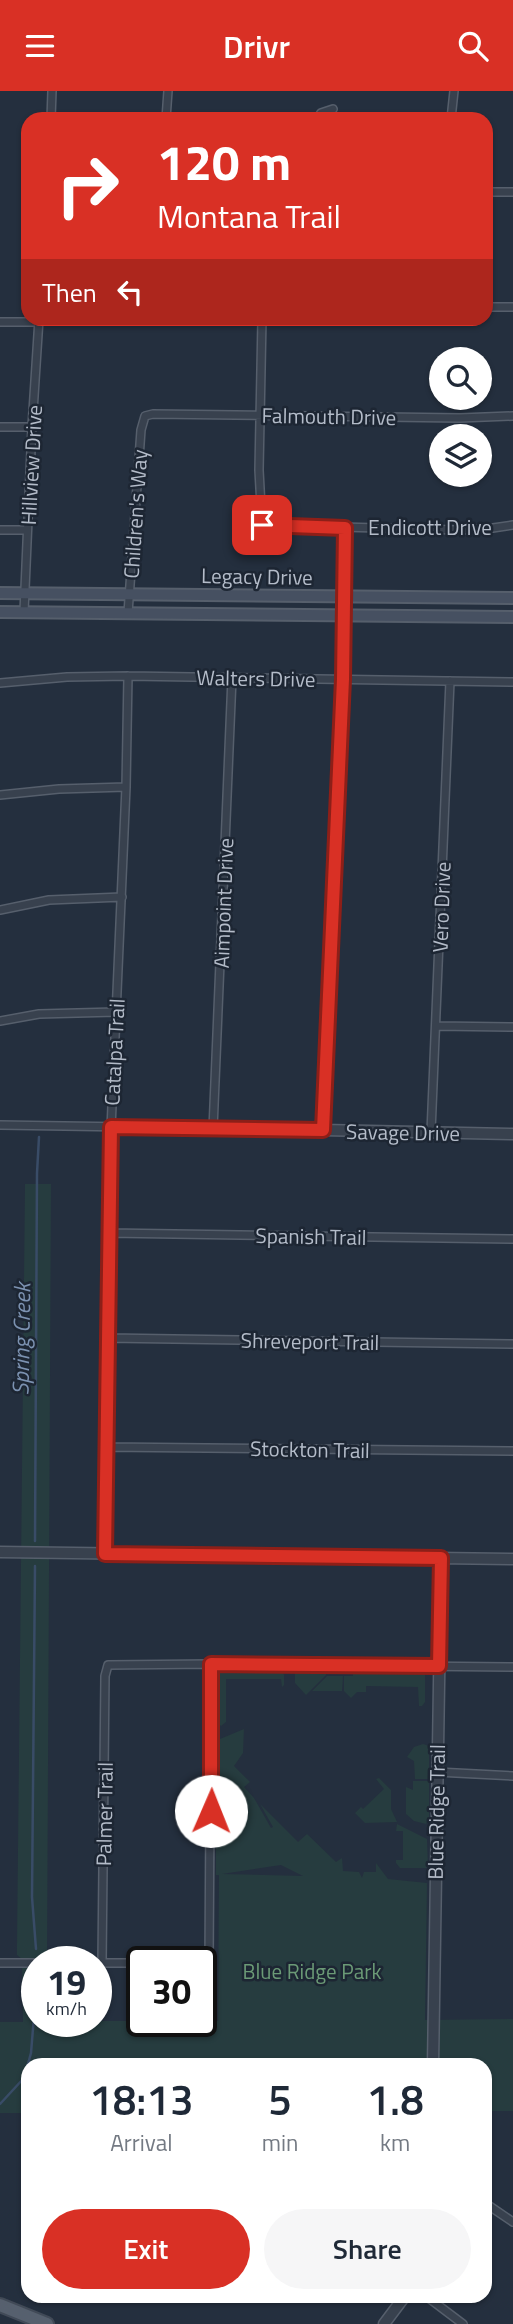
<!DOCTYPE html>
<style>
body{margin:0;font-family:"Titillium Web",sans-serif;background:#f6f6f7;color:#1f2937;height:100vh;display:flex;flex-direction:column;font-size:26px;white-space:nowrap}
*{box-sizing:border-box;margin:0}
p{font-size:23px;color:#747a83}
.icon{flex:none;width:38px;height:38px;fill:none;stroke:currentColor;stroke-width:2;stroke-linecap:round;stroke-linejoin:round}
.map{position:relative;flex:1;overflow:hidden}
.sheet{position:absolute;left:21px;top:1967px;width:471px;height:245px;display:flex;flex-direction:column;background:#fff;border-radius:21px;box-shadow:0 2px 5px #0004}
.sheet>*{flex:none}
.guide{position:absolute;left:21px;top:21px;width:472px;height:214px;border-radius:21px;box-shadow:0 2px 5px #0004;background:#d93025;color:#fff;overflow:hidden}
.buttons{position:absolute;left:429px;top:256px;display:grid;gap:14px}
.buttons a{display:grid;place-items:center;width:63px;height:63px;border-radius:50%;background:#fff;box-shadow:0 2px 5px #0004;font-size:35px}
.speed{position:absolute;left:21px;top:1855px;display:flex;gap:14px;font-size:35px;font-weight:700;text-align:center}
.speed>*{display:grid;place-content:center;width:91px;height:91px;border-radius:50%;background:#fff;box-shadow:0 2px 5px #0004;line-height:1}
.speed small{font-size:18px;font-weight:400}
.speed .limit{border:4px solid #111;border-radius:10px;background:#fff;color:#111}
.pin{position:absolute;display:grid;place-items:center;width:60px;height:60px;color:#fff;margin:-30px;border-radius:14px;box-shadow:0 4px 10px #0006}
.me{position:absolute;width:77px;margin:-38px;rotate:1deg;stroke-linejoin:round;filter:drop-shadow(0 0 5px #0008)}
.turn{display:flex;align-items:center;gap:24px;height:147px;padding:0 21px;font-size:32px}
.turn .icon{width:91px;height:91px;stroke-width:2.5}
.turn b{display:block;font-size:49px;line-height:60px}
.then{display:flex;align-items:center;height:66px;padding:0 21px;background:#0003;gap:14px;font-size:26px}
.eta{display:flex;justify-content:space-evenly;align-items:center;height:119px;text-align:center}
.eta b{font-size:42px;font-weight:600;line-height:49px}
.primary-button{display:flex;gap:14px;margin-top:auto;padding:14px 21px}
.primary-button a{flex:1;height:80px;border-radius:42px;background:#d93025;color:#fff;font-size:28px;font-weight:600;line-height:80px;text-align:center}
.primary-button a+a{background:#f6f6f7;color:#1f2937}
header{display:flex;justify-content:space-between;align-items:center;height:91px;padding:0 21px;background:#d93025;color:#fff;font-size:32px;font-weight:600}
.map>svg:first-child{display:block}
</style>
<header><svg class="icon" aria-label="menu" viewBox="0 0 24 24"><path d="M4 6h16M4 12h16M4 18h16"/></svg>Drivr<svg class="icon" aria-label="search" viewBox="0 0 24 24"><circle cx="10" cy="10" r="6"/><path d="M15 15l6 6"/></svg></header>
<div class="map">
<svg width="513" height="2233" viewBox="0 0 513 2233">
<rect width="100%" height="100%" fill="#242f3e"/>
<path fill="#263c3f" fill-rule="evenodd" d="M25 1093H51L47 1871H37V1930H218L219 1784H216V1754L220 1743V1648L244 1638 243 1662 234 1675 250 1691 244 1696 254 1707 271 1737 273 1736 260 1713 298 1751 307 1743 336 1771 342 1767 343 1780 359 1781 362 1787 364 1781H376V1772L388 1788 427 1792 425 1929 513 1928V2020H485V1974H28V2022H0V1931H23L22 1868 17 1864V1853ZM281 1774 303 1785 222 1783Z
M221 1579H282L284 1584V1594L282 1596 281 1588H226V1631L221 1635 218 1632 217 1583Z
M298 1580H326V1584L306 1604 295 1592V1582Z
M353 1581 425 1582V1611L422 1615H419L418 1596 366 1595V1601H357L351 1607 344 1600V1585H353Z
M327 1585H343L342 1600H312Z
M423 1653 429 1655V1688H415L414 1670 407 1666 414 1656Z
M379 1687 391 1699V1718L397 1731 365 1732 355 1722 361 1716 363 1718 384 1698 376 1688Z
M413 1690H429V1727L426 1733 414 1730 406 1723V1696L413 1699Z
M397 1733 427 1748 428 1775 426 1777H400L396 1772V1769H403V1740H396Z"/>
<g fill="none" stroke-linecap="round" stroke-linejoin="round">
<path stroke="#394c67" stroke-width="2.5" d="M35 1450 37 1082 39 1046
M35 1475 32 1806 36 1858
M0 2013 24 1987 31 1962 37 1889"/>
<g stroke="#565f6c" stroke-width="10">
<path id="minor" d="M51 28 52 0
M166 28 168 0
M317 28 321 22 333 18
M451 28 454 0
M486 101H513
M486 216H513
M262 228 259 379 262 434 458 439 486 438 513 434
M0 231H39
M0 336H32
M0 439H27
M345 505V437
M24 521 32 336 39 228
M128 522 141 339 145 325 153 323 460 327 513 325
M0 592 67 586 128 585 513 591
M0 704 59 698 126 696
M0 819 49 809 122 806
M0 930 39 923 116 921
M436 935 513 936
M0 1034 323 1039
M213 1038 232 587
M431 1041 450 590
M109 1142 513 1148
M108 1247 513 1253
M106 1356 513 1360
M105 1463 109 1083 126 696 128 585
M437 1681 513 1685
M0 1872H37
M96 1872H142
M102 1872 105 1585 108 1574 211 1573 513 1576
M201 1872H209L211 1573
M485 2112 513 2131
M426 2205 463 2233"/>
</g>
<g stroke="#565f6c" stroke-width="13">
<path id="tertiary" d="M345 505 323 1039 513 1043
M0 1461 513 1468
M433 1974 441 1467
M384 2233 405 2205"/>
</g>
<g stroke="#565f6c" stroke-width="14">
<path id="secondary" d="M0 502 513 507
M0 521 513 526"/>
</g>
<g stroke="#414a57" stroke-width="16">
<path id="primary" d="M0 2214 47 2233"/>
</g>
<use href="#minor" stroke="#38414e" stroke-width="7"/>
<use href="#tertiary" stroke="#38414e" stroke-width="10"/>
<use href="#secondary" stroke="#465061" stroke-width="10"/>
<use href="#primary" stroke="#56606e" stroke-width="12"/>
</g>
<g fill="none" stroke-linecap="round" stroke-linejoin="round">
<g stroke="#8d1f18" stroke-width="18">
<path id="route" d="M211 1720V1573L439 1575 441 1467 105 1463 111 1036 323 1039 343 588 345 437 262 434"/>
</g>
<use href="#route" stroke="#d93025" stroke-width="12"/>
</g>
<g text-anchor="middle" dominant-baseline="central" stroke-width="5" stroke-linejoin="round" paint-order="stroke">
<g font-size="21" fill="#b4bcc9" stroke="#1d2633">
<text transform="translate(329 325) rotate(1)">Falmouth Drive</text>
<text transform="translate(31 374) rotate(-87)">Hillview Drive</text>
<text transform="translate(135 423) rotate(-86)">Children's Way</text>
<text x="430" y="436">Endicott Drive</text>
<text transform="translate(257 485) rotate(1)">Legacy Drive</text>
<text transform="translate(256 587) rotate(1)">Walters Drive</text>
<text transform="translate(223 812) rotate(-88)">Aimpoint Drive</text>
<text transform="translate(441 816) rotate(-88)">Vero Drive</text>
<text transform="translate(114 961) rotate(-87)">Catalpa Trail</text>
<text transform="translate(403 1041) rotate(1)">Savage Drive</text>
<text transform="translate(311 1145) rotate(1)">Spanish Trail</text>
<text transform="translate(310 1250) rotate(1)">Shreveport Trail</text>
<text transform="translate(310 1358) rotate(1)">Stockton Trail</text>
<text transform="translate(436 1721) rotate(-89)">Blue Ridge Trail</text>
<text transform="translate(104 1723) rotate(-89)">Palmer Trail</text>
</g>
<g font-size="21" fill="#6b9a76" stroke="#1d2633">
<text x="312" y="1880">Blue Ridge Park</text>
</g>
<g font-size="23" font-style="italic" fill="#7c92b1" stroke="#1d2633">
<text transform="translate(21 1248) rotate(-89)">Spring Creek</text>
</g>
</g>
</svg>
<div class="buttons">
<a><svg class="icon" aria-label="search" viewBox="0 0 24 24"><circle cx="10" cy="10" r="6"/><path d="M15 15l6 6"/></svg></a>
<a><svg class="icon" aria-label="layers" viewBox="0 0 24 24"><path d="M12 4l9 5-9 5-9-5zM3 14l9 5 9-5"/></svg></a>
</div>
<div class="speed"><div>19<small>km/h</small></div><div class="limit">30</div></div>
<div class="pin" style="left:262px;top:434px;background:#d93025"><svg class="icon" aria-label="arrive" viewBox="0 0 24 24"><path d="M6 21V4h12l-3 4 3 4H6"/></svg></div>
<svg class="me" style="left:211px;top:1720px" viewBox="-20 -20 40 40"><circle r="19" fill="#fff"/><path d="M0-13L10 11 0 6-10 11z" fill="#d93025"/></svg>
<div class="guide">
<div class="turn"><svg class="icon" aria-label="right" viewBox="0 0 24 24"><path d="M7 20v-9h11M14 6l5 5-5 5"/></svg><div><b>120 m</b>Montana Trail</div></div>
<div class="then">Then<svg class="icon" aria-label="left" viewBox="0 0 24 24"><path d="M17 20v-9H6M10 6l-5 5 5 5"/></svg></div>
</div>
<section class="sheet">
<div class="eta">
<div><b>18:13</b><p>Arrival</p></div>
<div><b>5</b><p>min</p></div>
<div><b>1.8</b><p>km</p></div>
</div>
<div class="primary-button"><a>Exit</a><a>Share</a></div>
</section>
</div>
